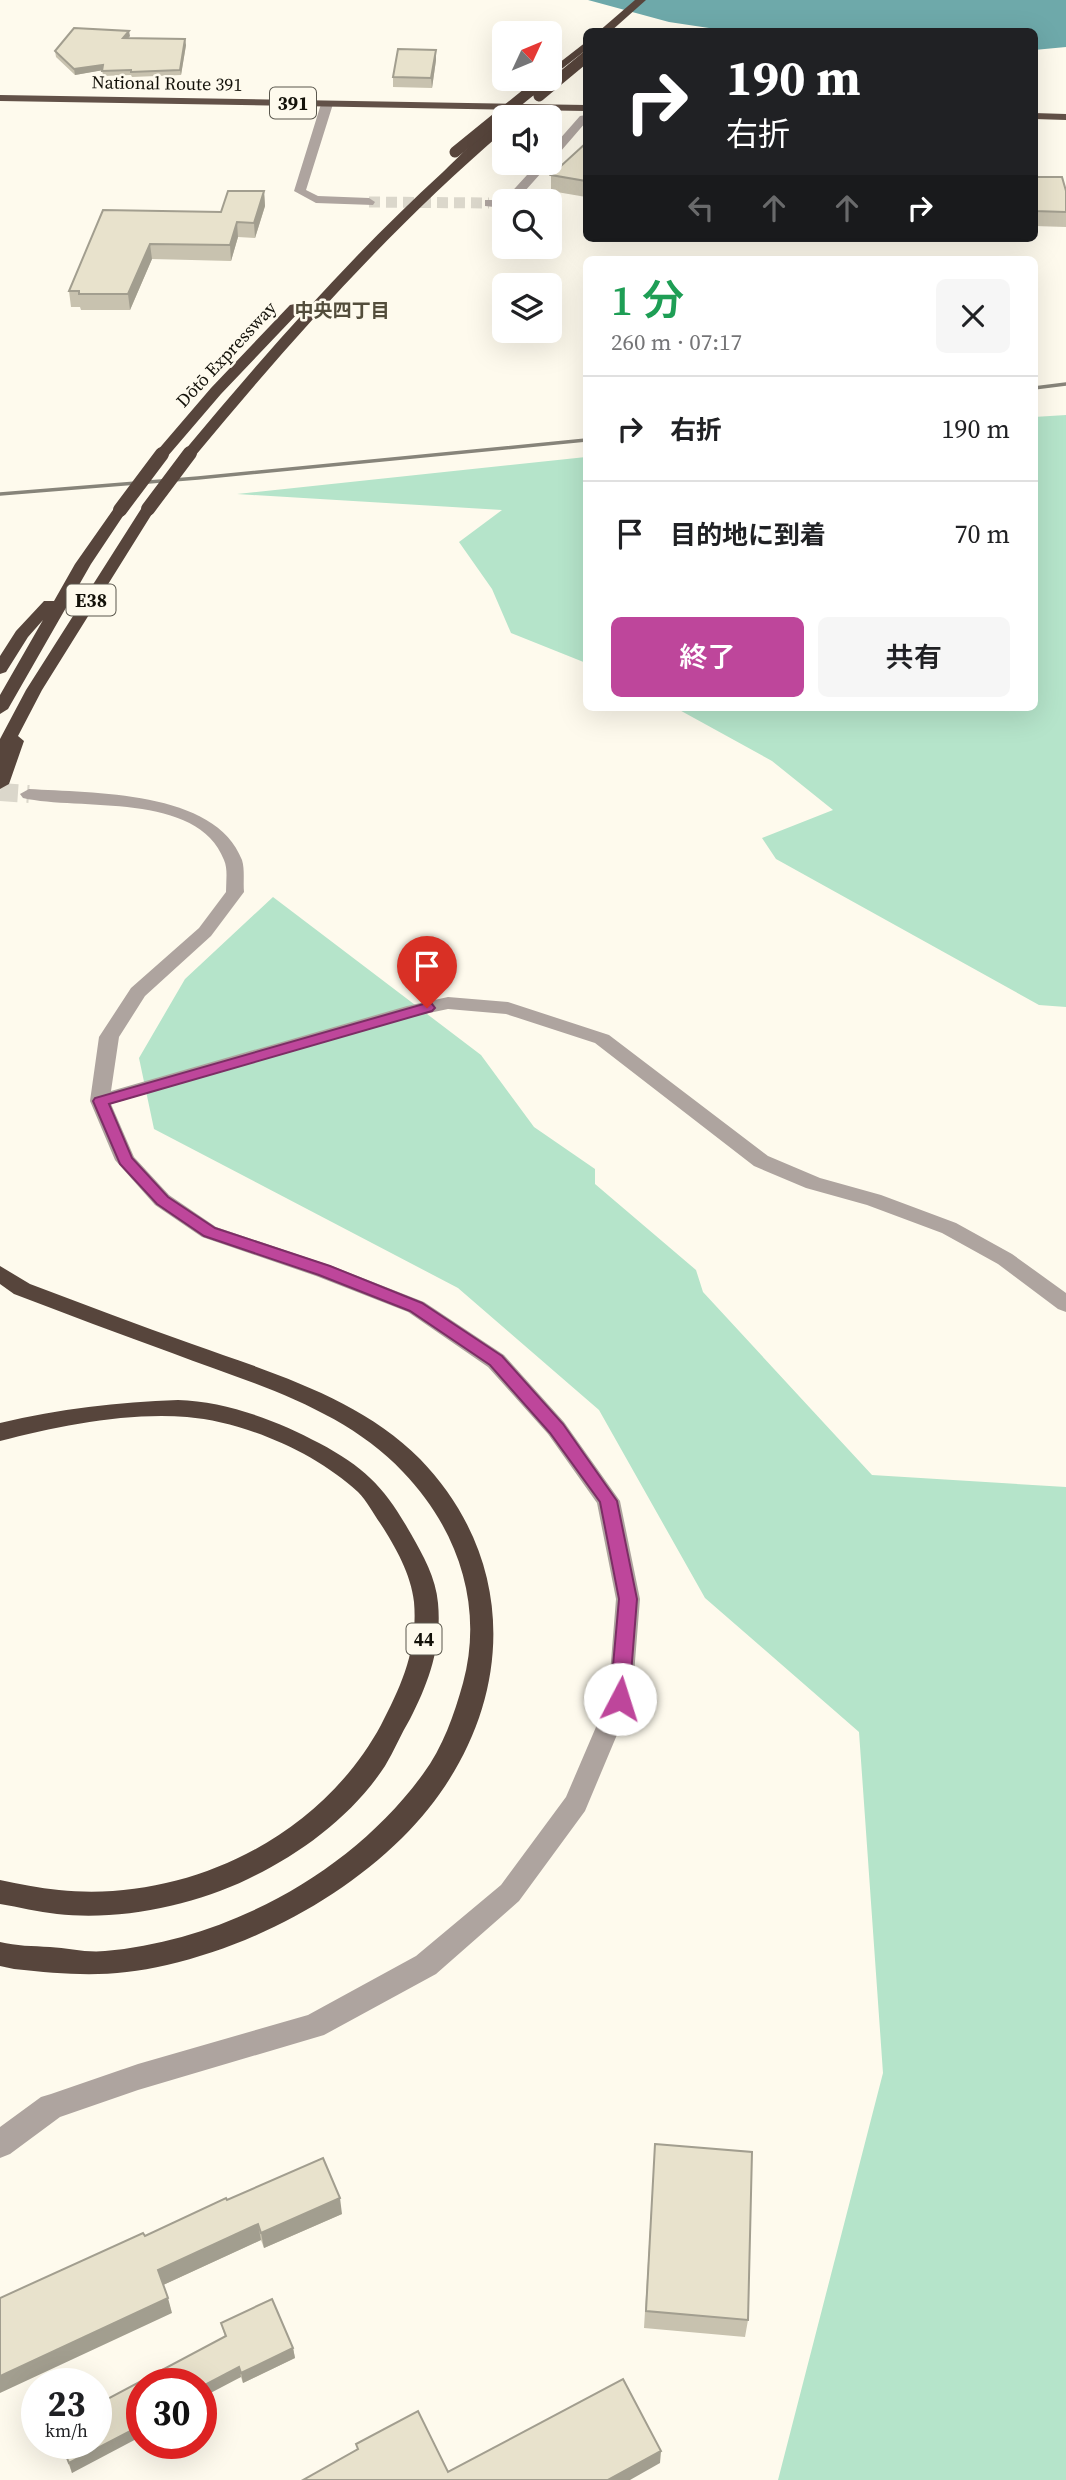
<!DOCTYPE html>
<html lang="ja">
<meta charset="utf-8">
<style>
body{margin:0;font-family:"Source Serif 4","Noto Sans JP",serif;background:#f6f6f6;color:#202124;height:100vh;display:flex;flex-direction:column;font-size:26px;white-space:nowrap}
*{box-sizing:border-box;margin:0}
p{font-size:23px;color:#757577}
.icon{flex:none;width:38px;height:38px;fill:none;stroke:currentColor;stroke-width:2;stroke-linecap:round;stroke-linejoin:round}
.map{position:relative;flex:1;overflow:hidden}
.side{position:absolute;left:583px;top:256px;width:455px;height:455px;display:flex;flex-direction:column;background:#fff;border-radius:10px;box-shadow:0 7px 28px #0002}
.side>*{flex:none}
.guide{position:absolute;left:583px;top:28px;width:455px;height:214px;border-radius:10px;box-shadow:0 7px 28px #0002;background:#202124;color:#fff;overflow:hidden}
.needle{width:46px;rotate:46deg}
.fabs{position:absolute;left:492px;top:21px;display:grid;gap:14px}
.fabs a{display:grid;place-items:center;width:70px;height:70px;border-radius:10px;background:#fff;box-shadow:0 7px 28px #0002;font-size:35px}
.speed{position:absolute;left:21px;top:2368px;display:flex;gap:14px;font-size:35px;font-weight:700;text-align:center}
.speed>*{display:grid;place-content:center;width:91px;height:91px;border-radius:50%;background:#fff;box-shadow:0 7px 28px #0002;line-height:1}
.speed small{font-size:18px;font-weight:400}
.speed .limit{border:10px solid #d22;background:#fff;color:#111}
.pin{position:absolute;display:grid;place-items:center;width:60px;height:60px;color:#fff;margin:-72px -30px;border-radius:50% 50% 50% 0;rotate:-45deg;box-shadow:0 0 7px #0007}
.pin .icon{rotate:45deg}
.me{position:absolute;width:77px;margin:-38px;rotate:5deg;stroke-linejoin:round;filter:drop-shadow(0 0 5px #0008)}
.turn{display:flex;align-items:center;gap:24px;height:147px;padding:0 28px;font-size:32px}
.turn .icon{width:91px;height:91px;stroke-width:2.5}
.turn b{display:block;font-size:49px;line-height:60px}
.lanes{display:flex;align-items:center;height:66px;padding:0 28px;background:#0003;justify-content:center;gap:35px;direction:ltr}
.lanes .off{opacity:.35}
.round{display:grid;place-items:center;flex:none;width:74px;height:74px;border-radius:10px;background:#f6f6f6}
.head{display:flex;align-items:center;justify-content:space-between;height:119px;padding:0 28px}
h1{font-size:42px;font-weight:600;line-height:52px;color:#1e9e55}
.button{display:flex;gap:14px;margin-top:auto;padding:14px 28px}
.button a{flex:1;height:80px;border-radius:10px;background:#be469b;color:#fff;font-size:28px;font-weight:600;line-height:80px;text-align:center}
.button a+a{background:#f6f6f6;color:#202124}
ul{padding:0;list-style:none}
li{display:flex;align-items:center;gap:21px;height:105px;padding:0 28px;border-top:2px solid #e0e0e0}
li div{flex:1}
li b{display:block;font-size:26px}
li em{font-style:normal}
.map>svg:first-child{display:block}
</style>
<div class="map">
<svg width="1066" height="2480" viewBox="0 0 1066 2480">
<rect width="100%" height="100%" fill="#fefaed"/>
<path fill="#b5e4ca" d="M1066 415V1007L1039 1005 776 859 762 838 833 810 772 761 674 707H1034V417Z
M586 457V663L511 633 492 589 459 542 502 510 237 494Z
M273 897 481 1055 534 1127 595 1169V1184L696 1270 703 1292 872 1475 1066 1487V2480H778L883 2073 859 1732 705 1598 599 1410 458 1288 154 1129 139 1058 185 979Z"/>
<path fill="#6ea9aa" d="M588 0H1066V47L1034 50V32L729 31 669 22Z"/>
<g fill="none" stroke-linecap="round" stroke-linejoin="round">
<path stroke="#dbd7cb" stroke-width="11" stroke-dasharray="11 6" stroke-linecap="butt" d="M369 202 489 203"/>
<path stroke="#dbd7cb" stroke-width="18" stroke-dasharray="18 9" stroke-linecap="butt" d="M0 792 29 794"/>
<path fill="#aea49f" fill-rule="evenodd" d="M327 101 333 104 306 190 318 196 369 198 375 202 373 205 316 203 294 191 321 104Z
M586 115V122L554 159 550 160V150L580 116Z
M538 163H550L516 201H504V208L485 206V200H504Z
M29 789C91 793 216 790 242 860 245 870 243 882 244 892L211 936 145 996 119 1037 111 1091 407 1006 448 997 508 1002 609 1035 768 1156 820 1178 881 1195 956 1223 1012 1254 1066 1293V1312L1058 1309 998 1264 942 1233 867 1205 806 1188 754 1166 595 1043 506 1014 448 1009 410 1017 111 1104 134 1157 169 1195 216 1227 332 1266 424 1302 504 1355 564 1422 620 1501 640 1599 632 1699 585 1811 519 1901 436 1974 324 2035 138 2090 60 2117 10 2154 0 2158V2127L41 2097 51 2094 138 2064 308 2015 416 1956 501 1885 566 1797 608 1699 616 1599 597 1503 548 1434 488 1367 408 1312 316 1276 202 1237 155 1205 115 1160 90 1101 99 1037 131 988 199 928 226 892C226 881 228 869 224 860 198 791 79 811 23 798L20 794Z"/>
<path fill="#625148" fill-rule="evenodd" d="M0 95 586 105V111L0 101Z
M1034 113 1066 114V120L1034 119Z"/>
<path fill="#57453c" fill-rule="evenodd" d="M635 0H646L610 32H598Z
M586 42V50L550 78V70Z
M504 122V131C390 229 291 340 195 456H185V450C266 353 349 258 443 172 458 158 485 128 504 122Z
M295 304 300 305V311L221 394 167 457H157V451L211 388 290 305Z
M148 505 155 509 42 690 18 736 24 741 9 784 0 789V739L26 690 141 509Z
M120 506 127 510 91 564 8 709 0 714V695L43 620 28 637 6 672 0 674V656L16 631 44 601H54L75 564 115 507Z
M0 1266 30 1284C84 1304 138 1325 192 1344 270 1372 360 1398 420 1459 530 1573 510 1731 402 1838 339 1900 253 1945 167 1965 112 1978 70 1975 14 1969L0 1966V1942C16 1946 33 1946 50 1947 68 1948 87 1953 105 1951 227 1940 351 1873 423 1774 443 1747 454 1715 463 1683 484 1606 458 1529 403 1472 343 1408 251 1383 172 1353 119 1334 67 1314 14 1294L0 1284Z
M178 1400C225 1401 278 1421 319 1443 366 1468 385 1488 411 1534 423 1555 436 1578 438 1603 442 1645 429 1682 410 1719 401 1734 394 1751 385 1766 353 1815 301 1854 248 1879 192 1906 119 1921 57 1914 38 1912 19 1907 0 1904V1880C19 1884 39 1888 59 1890 186 1903 320 1838 381 1725 402 1685 418 1648 414 1602 411 1574 395 1546 380 1523 373 1513 367 1501 358 1492 315 1452 245 1422 187 1417 128 1412 57 1426 0 1441V1423C59 1409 118 1402 178 1400Z"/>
<path stroke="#87847a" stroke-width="3.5" d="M1034 388 1066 384
M0 494 198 478 586 440"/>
<path stroke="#57453c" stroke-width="11" d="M539 96 586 57
M455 152 545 79"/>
<path stroke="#57453c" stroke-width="14" d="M148 509 190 453
M120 510 162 454"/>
</g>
<path fill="#c8c2af" d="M130 36 128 38 186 45 181 75 132 77 131 75 103 76 102 70 75 75 56 57 55 51Z
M436 50V60L432 88 393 87V77Z
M586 143V197L551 191V175Z
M1034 177 1066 191V227L1034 226Z
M264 191 265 206 255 238 238 237 231 261 152 259 130 310H81L80 307H71L69 291 103 210 221 212Z
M655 2144 748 2320 745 2337 644 2328Z
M227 2200 342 2214 264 2248 261 2240 163 2285 172 2313 145 2236Z
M221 2323 293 2348 295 2358 243 2383 241 2377 201 2384 72 2473 61 2443 225 2337Z"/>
<path fill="#a29e8f" d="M129 31 130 36 124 43 123 38Z
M185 39 186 45 181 75 180 70Z
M436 50V60L432 88 431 78Z
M103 65 104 70 75 75 74 69Z
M264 191 265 206 255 238 254 223Z
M237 222 238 237 231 261 230 245Z
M150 244 152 259 130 310 128 294Z
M340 2198 342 2214 264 2248 261 2233Z
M258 2224 261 2240 161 2286 158 2270Z
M168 2298 172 2313 0 2393V2376Z
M293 2348 295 2358 243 2383 241 2373Z
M239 2367 241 2377 201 2398V2387Z
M142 2425V2436L72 2473 69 2463Z
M661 2451 660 2463 630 2480H608Z"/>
<path fill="#e8e2cc" stroke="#a29e8f" stroke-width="2" d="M74 28 129 31 123 38 185 39 180 70 131 72V70L102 71 103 65 74 69 55 51Z
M398 49 436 50 431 78 393 77Z
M586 143V181L551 175Z
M1034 177H1062L1066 191V212L1034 211Z
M228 191H264L254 223 237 222 230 245 150 244 128 294H79V291H69L103 210 221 212Z
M655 2144 752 2152 748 2320 646 2311Z
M323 2158 340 2198 261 2233 258 2224 158 2270 168 2298 0 2376V2298L143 2233 145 2236 226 2198 227 2200Z
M272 2299 293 2348 241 2373 239 2367 201 2387V2384H142V2425L69 2463 61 2443H96V2405L226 2336 221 2323Z
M623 2379 661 2451 608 2480H303L358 2449 356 2444 418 2411 448 2472Z"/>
<path fill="#be469b" stroke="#7c2e65" stroke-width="2" d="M427 1003 432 1004 435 1008 432 1011 109 1104 132 1158 168 1197 215 1228 330 1266 422 1303 502 1356 563 1424 617 1501 637 1599 629 1699 626 1704 620 1706 613 1704 610 1699 619 1599 600 1502 550 1433 490 1365 410 1311 319 1275 204 1236 157 1204 120 1164 93 1101 95 1098Z"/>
<g text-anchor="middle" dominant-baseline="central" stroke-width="5" stroke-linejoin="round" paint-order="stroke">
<g font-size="18" fill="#131109" stroke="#fefaed">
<text transform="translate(167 83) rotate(1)">National Route 391</text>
<text transform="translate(226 354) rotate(-47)">Dōtō Expressway</text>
</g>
<g fill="#fefaed" stroke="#5a574d" stroke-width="2">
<rect x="270" y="87.5" width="46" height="31" rx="5"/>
<rect x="66.5" y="584.5" width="49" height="31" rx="5"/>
<rect x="406.5" y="1623.5" width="35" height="31" rx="5"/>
</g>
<g font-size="19" font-weight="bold" fill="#131109">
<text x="293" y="103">391</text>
<text x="91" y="600">E38</text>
<text x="424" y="1639">44</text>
</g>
<g font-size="19" font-weight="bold" fill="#534d3b" stroke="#fefaed">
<text x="342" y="310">中央四丁目</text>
</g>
</g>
</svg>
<div class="fabs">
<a><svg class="needle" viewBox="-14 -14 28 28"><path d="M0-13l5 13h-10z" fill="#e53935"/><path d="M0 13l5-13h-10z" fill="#757577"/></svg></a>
<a><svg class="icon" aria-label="sound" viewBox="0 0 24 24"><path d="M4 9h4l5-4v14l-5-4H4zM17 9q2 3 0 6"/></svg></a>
<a><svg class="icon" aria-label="search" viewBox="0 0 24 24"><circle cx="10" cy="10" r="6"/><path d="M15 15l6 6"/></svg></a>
<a><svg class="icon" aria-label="layers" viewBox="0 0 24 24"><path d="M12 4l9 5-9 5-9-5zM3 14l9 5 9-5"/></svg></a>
</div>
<div class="speed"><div>23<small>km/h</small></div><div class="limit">30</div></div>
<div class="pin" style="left:427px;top:1008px;background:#d93025"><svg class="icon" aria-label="arrive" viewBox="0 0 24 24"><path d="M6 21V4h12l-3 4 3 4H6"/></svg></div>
<svg class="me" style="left:620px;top:1699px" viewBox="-20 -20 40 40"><circle r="19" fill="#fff"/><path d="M0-13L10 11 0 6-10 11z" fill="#be469b"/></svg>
<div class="guide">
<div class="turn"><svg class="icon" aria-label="right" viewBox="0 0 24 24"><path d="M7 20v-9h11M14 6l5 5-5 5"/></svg><div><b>190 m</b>右折</div></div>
<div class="lanes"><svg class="icon off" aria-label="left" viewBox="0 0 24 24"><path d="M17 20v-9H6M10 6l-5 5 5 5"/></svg><svg class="icon off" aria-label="ahead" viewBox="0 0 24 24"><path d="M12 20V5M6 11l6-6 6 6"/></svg><svg class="icon off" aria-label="ahead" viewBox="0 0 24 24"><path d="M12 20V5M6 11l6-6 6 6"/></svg><svg class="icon" aria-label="right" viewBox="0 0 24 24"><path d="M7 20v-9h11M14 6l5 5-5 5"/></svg></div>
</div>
<section class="side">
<div class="head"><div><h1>1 分</h1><p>260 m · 07:17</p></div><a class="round"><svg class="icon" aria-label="close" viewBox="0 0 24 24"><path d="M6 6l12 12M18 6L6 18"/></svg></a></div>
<ul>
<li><svg class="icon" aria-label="right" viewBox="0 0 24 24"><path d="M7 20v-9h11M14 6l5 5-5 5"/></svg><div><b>右折</b></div><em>190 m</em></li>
<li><svg class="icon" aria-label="arrive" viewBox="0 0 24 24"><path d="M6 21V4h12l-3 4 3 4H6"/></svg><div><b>目的地に到着</b></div><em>70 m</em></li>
</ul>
<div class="button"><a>終了</a><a>共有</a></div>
</section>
</div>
